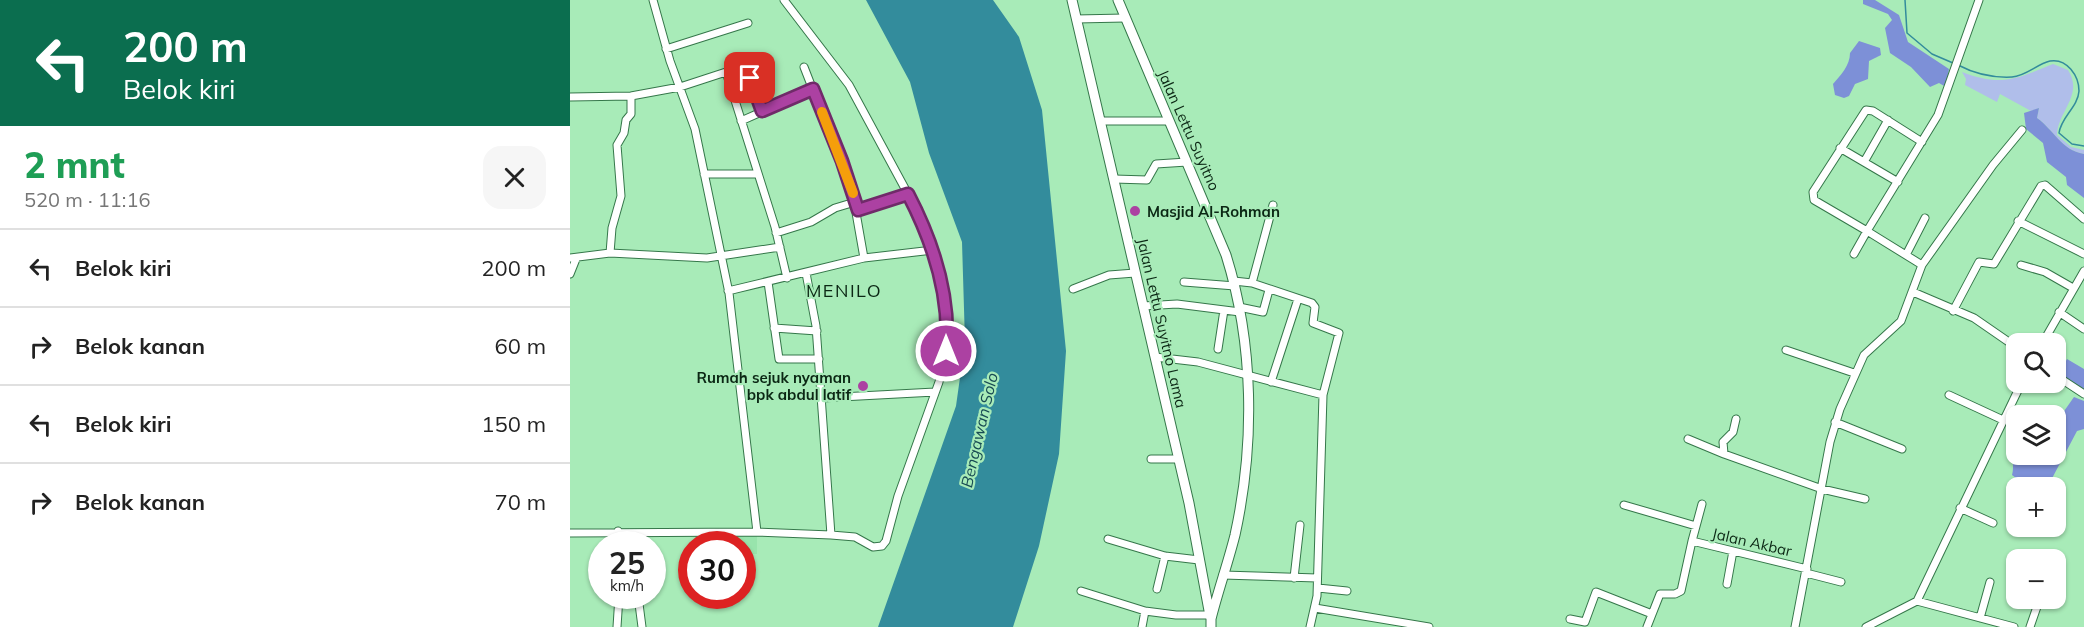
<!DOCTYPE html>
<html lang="id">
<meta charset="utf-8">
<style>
body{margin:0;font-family:Mulish,sans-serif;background:#f6f6f6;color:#222;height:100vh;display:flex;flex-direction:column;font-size:22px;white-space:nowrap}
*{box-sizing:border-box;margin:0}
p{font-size:20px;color:#767676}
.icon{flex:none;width:33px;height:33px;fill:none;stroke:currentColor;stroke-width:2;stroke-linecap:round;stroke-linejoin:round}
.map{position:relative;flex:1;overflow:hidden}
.sheet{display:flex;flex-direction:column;background:#fff;width:570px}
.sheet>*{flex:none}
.hud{background:#0b6e4f;color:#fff;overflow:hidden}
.tools{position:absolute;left:1436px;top:333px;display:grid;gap:12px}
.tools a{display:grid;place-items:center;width:60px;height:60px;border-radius:12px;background:#fff;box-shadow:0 2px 4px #0004;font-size:30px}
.speed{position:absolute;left:18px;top:531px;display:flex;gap:12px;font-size:30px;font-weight:700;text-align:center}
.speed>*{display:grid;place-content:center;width:78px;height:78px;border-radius:50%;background:#fff;box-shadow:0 2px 4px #0004;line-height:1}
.speed small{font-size:15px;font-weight:400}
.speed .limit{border:9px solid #d22;background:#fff;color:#111}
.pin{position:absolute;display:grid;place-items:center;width:51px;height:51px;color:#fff;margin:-26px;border-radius:12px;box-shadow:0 3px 9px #0006}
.me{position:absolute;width:66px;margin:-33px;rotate:0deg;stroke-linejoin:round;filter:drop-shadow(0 0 4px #0008)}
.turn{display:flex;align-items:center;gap:21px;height:126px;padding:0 24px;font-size:27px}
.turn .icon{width:78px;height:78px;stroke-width:2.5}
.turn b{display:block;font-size:42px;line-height:51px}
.round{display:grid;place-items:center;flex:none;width:63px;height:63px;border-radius:18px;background:#f6f6f6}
.head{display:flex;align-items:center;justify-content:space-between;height:102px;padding:0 24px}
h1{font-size:36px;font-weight:800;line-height:45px;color:#1e9e55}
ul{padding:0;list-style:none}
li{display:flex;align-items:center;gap:18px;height:78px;padding:0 24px;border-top:2px solid #e0e0e0}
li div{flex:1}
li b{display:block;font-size:22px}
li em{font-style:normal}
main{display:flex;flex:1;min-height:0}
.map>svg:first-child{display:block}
</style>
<main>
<section class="sheet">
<div class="hud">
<div class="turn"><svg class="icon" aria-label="left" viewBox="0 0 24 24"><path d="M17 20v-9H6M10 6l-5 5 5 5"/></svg><div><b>200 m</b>Belok kiri</div></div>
</div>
<div class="head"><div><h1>2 mnt</h1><p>520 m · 11:16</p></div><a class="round"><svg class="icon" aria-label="close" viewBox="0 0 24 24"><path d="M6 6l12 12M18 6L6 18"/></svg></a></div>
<ul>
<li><svg class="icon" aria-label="left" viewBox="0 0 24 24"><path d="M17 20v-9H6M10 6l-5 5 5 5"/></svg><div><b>Belok kiri</b></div><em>200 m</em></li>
<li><svg class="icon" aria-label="right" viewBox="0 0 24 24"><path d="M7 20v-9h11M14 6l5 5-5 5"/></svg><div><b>Belok kanan</b></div><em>60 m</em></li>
<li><svg class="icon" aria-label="left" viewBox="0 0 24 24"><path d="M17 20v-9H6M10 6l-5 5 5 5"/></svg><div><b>Belok kiri</b></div><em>150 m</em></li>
<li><svg class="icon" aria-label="right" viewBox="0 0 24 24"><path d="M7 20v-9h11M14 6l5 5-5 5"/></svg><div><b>Belok kanan</b></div><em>70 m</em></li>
</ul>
</section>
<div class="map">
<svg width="1514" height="627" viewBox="0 0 1514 627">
<rect width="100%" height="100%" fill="#a8ebb8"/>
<path fill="#98e4ac" d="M125 533 187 534V554H173L172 544H125Z"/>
<path fill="#b0beea" d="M1483 64 1498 70C1514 95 1488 111 1487 135L1501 147 1514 150V154C1491 150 1484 130 1467 118L1469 108 1461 111 1430 94 1427 102 1395 85 1396 79 1392 72C1431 87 1446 79 1483 64Z"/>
<path fill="#7d90d7" d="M1293 0H1305L1329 15 1338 42 1379 69 1376 87 1369 83 1360 87 1341 67 1320 53 1315 28 1322 20 1318 14 1293 4Z
M1289 41 1310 48 1311 55 1299 61 1298 79 1285 84 1279 96 1274 98 1265 95 1263 84C1271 75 1280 65 1280 53Z
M1469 108 1467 118C1484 130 1491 150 1514 154V198L1497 185 1496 177 1477 162 1473 143 1456 129 1454 113Z
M1497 359 1514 369V391L1489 374Z
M1504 397 1514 401V429L1507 431 1478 486 1453 487 1454 484 1442 475C1445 464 1440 456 1444 446L1446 454H1485V424Z"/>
<path fill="#338c9c" d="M296 0H423L449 37 472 110 496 351 489 454 469 546 443 627H308L386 406 395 342 392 242 359 153 340 82Z"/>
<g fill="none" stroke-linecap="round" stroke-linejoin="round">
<path stroke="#338c9c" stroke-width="1.5" d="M1335 0 1337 33 1362 54 1383 63
M1388 65C1405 74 1422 78 1442 77 1456 76 1467 64 1480 61 1497 58 1509 76 1509 91 1508 107 1491 117 1489 133L1502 144 1514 146"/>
<g stroke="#35774a" stroke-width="9">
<path id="street" d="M214 0 279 85 352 220 360 239 370 278 376 321V351L369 382 328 496 316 541 312 546 303 547 285 537 261 535
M506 19 555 18
M96 49 178 23
M156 72 173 61 192 111
M0 97 61 96 110 87 156 72 205 227 217 278
M171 121 243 89
M530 121H598
M1270 148 1328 182
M1294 162 1318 120
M134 174H188
M544 179 577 180 586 164 617 162
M288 210 337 194
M1448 221 1514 254
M206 233 241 222 265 208 285 202
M40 253 42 228 51 196 47 145 54 133 56 120 61 114V96
M1284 254 1297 231 1244 200 1243 192 1296 110 1303 111 1352 142
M1336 255 1355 218
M0 258 40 253 137 258 210 247
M294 258 363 250
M1352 265 1423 165 1452 130
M1451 265 1475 272 1503 288
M0 274 6 259
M664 281 682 283 742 303 745 307 743 323 769 333 753 395 747 596 740 627
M198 282 209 359H249
M614 282 665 286
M682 283 703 205
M503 289 539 275 565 273
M158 291 294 258 282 190 234 67
M1343 292 1404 318 1446 347
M573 306 607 304 670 312
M669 307 693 312 699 290
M1383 311 1409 262 1424 264 1471 186 1475 185 1514 219
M1489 312 1514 329
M204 328 247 331
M1472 344 1514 271
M648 349 654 310
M1216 350 1284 373
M585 357 628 362 753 395
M1485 375 1514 394
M701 382 728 299
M1379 395 1433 420
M252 398 365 392
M1166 419 1163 432 1153 442 1154 454 1252 489 1295 499
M1265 422 1332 449
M1118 439 1154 454
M581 459H608
M1054 505 1126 526
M1390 508 1423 523
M187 532 261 535 246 326 236 273
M0 533 187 532 159 293 125 129 100 61 83 0
M538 539 595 556 629 560
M1122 541 1132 504
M46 544 48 531
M1236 573 1271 582
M653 575 747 578
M724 578 730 525
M1157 584 1163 551
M748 588 777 591
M587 589 595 556
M511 591 575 611 606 615H640
M68 596 72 627
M1347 601 1452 382
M745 608 859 627
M1410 618 1420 582
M1000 619 1015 622 1026 592 1082 614
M47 627 49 596
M572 627 575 611
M1077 627 1090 594H1105L1111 591 1122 541 1237 569
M1225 627 1260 442 1270 409 1294 355 1331 321 1352 265 1297 231 1368 115 1409 0
M1296 627 1347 601 1444 627
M1460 627 1470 598"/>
</g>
<g stroke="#35774a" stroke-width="11">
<path id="secondary" d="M502 0 619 503 640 616
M548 0 656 255C684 344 685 444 665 535 658 563 648 591 641 619V627"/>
</g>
<use href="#street" stroke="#fff" stroke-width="7"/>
<use href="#secondary" stroke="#fff" stroke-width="9"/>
</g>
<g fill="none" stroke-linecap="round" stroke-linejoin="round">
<g stroke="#702a69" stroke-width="15">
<path id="route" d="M180 78 192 111 243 89 272 161 288 210 338 194C363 242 381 296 376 351"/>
</g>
<use href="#route" stroke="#ac41a2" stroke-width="10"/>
<path stroke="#f59e0b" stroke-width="10" d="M252 112 283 193"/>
</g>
<g fill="#ac41a2" stroke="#a8ebb8" stroke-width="2">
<circle cx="565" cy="211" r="6"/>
<circle cx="293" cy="386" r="6"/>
</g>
<g text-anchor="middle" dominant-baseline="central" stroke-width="4.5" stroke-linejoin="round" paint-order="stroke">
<g font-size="15" fill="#0b2714" stroke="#a8ebb8">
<text transform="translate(619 130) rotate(66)">Jalan Lettu Suyitno</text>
<text transform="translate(592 323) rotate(77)">Jalan Lettu Suyitno Lama</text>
<text transform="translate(1182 542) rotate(13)">Jalan Akbar</text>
</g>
<g font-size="15" font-weight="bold" fill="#0b2714" stroke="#a8ebb8" text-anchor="start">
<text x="577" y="211">Masjid Al-Rohman</text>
<text x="281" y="377" text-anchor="end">Rumah sejuk nyaman<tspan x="281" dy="17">bpk abdul latif</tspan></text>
</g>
<g font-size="16" font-style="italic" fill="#174a53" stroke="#a8ebb8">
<text transform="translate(409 430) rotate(-77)">Bengawan Solo</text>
</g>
<g font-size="18" letter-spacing="1.5" fill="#0b2714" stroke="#a8ebb8">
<text x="274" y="290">MENILO</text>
</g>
</g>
</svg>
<div class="tools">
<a><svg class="icon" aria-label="search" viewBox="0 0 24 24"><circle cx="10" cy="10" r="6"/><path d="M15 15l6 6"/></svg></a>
<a><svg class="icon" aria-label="layers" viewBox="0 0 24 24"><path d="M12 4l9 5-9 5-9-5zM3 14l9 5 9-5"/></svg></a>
<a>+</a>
<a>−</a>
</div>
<div class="speed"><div>25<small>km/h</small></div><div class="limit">30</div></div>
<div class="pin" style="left:180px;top:78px;background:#d93025"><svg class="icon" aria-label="arrive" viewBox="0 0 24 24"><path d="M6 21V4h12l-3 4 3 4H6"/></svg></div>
<svg class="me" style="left:376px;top:351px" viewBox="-20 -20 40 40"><circle r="17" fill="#ac41a2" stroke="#fff" stroke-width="3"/><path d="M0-11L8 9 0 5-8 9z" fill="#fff"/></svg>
</div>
</main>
